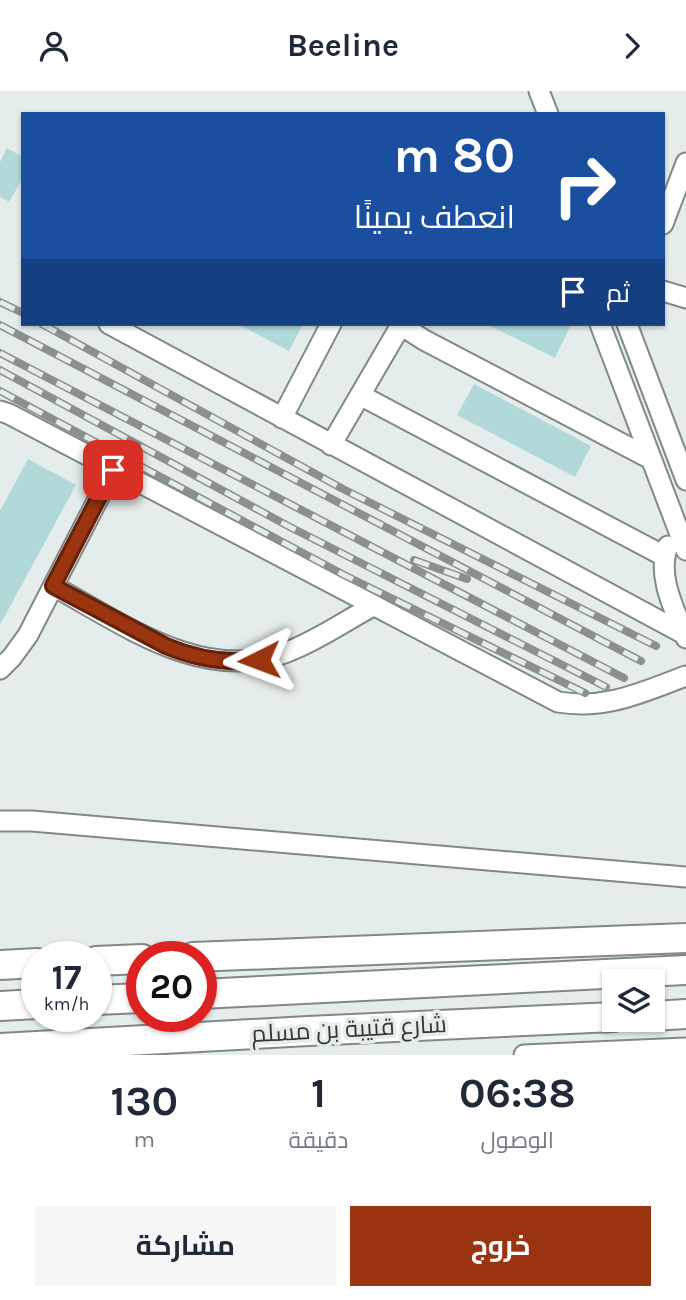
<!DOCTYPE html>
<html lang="ar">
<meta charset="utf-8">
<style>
body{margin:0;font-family:Karla,Cairo,sans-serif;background:#f6f6f7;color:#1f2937;direction:rtl;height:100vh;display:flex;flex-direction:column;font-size:26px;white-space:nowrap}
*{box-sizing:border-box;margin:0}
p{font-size:23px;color:#747a83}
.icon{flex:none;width:38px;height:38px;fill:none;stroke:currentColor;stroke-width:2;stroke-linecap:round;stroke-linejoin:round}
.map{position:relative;height:964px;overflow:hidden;direction:ltr}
.sheet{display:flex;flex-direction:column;background:#fff;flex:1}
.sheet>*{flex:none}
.guide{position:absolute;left:21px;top:21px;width:644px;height:214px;border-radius:0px;box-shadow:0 2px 5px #0004;direction:rtl;background:#1a4fa0;color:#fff;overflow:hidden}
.tools{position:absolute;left:602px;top:878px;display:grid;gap:14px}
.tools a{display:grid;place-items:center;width:63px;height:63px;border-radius:0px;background:#fff;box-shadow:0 2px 5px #0004;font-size:35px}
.speed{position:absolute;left:21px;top:850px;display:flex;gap:14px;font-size:35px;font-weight:700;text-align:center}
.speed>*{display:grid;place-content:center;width:91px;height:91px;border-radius:50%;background:#fff;box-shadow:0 2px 5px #0004;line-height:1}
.speed small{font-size:18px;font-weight:400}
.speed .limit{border:10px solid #d22;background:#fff;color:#111}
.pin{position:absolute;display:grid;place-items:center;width:60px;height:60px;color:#fff;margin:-30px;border-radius:14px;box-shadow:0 4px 10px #0006}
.me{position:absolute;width:77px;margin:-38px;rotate:267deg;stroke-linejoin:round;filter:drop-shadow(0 0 5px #0008)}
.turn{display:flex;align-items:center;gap:24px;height:147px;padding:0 35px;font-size:32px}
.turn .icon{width:91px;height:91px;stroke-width:2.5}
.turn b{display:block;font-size:49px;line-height:60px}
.then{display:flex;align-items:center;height:66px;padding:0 35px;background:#0003;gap:14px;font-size:26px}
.eta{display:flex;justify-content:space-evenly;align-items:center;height:119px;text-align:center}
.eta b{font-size:42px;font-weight:700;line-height:49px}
.button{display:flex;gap:14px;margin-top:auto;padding:14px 35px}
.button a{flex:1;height:80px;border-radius:0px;background:#9a3410;color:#fff;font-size:28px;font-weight:700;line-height:80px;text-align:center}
.button a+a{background:#f6f6f7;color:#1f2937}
header{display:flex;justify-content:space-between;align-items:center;height:91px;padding:0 35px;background:#fff;font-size:32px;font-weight:700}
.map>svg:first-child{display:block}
</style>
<header><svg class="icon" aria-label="forward" viewBox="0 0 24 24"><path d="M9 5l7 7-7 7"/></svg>Beeline<svg class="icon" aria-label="person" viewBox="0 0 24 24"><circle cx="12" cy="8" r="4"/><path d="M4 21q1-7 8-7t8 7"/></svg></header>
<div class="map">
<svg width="686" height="964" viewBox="0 0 686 964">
<rect width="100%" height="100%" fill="#e5ecec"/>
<path fill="#b2d9da" d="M7 57 23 66V87L9 111 0 106V71Z
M238 233H303L289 260Z
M486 233H564L570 236 555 267Z
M474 293 591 355 575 386 457 324Z
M28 368 76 394 0 534V420Z"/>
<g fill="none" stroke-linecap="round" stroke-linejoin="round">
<g stroke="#818888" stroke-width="23">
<path id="minor" d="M539 0 548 23
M663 133 686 72
M663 200 686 207
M109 233 684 543
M399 233 424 249 651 368
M600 233 686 459
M627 233 686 389
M360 304 664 465
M0 320 9 323 558 611C607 619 642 601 686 585
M282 327 331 233
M331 354 401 234
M668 455C656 484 675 520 686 547
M53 495C125 534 203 593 287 561 317 550 345 530 373 515
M0 578 12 566 28 544 113 379
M0 730H32L686 786
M524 964 686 957"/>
</g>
<g stroke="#818888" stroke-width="32">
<path id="highway" d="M193 866 686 847
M96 870 142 868
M0 874 37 872
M201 903 686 879
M96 909 142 907
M0 915 37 913
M653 925 686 923
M0 957 308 940 614 926"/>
</g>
<use href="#minor" stroke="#fff" stroke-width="19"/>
<use href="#highway" stroke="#fff" stroke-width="28"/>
<g stroke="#8a8f8f" stroke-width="8">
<path id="rail" d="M0 211 23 222
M42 233 343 398 656 555
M0 234 641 570
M0 262 624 587
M0 279 290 436 606 596
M0 300 344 484 585 602
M414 469 467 488"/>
</g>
<use href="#rail" stroke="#e5ecec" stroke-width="5" stroke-dasharray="16" stroke-linecap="butt"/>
</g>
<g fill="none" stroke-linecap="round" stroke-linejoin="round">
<g stroke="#64220a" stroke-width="18">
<path id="route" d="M113 379 53 495 166 555C197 568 226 573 259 569"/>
</g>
<use href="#route" stroke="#9a3410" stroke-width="12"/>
</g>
<g text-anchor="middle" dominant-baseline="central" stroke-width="7" stroke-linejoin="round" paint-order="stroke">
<g font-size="24" fill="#333636" stroke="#e5ecec">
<text transform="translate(349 938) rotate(-3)">شارع قتيبة بن مسلم</text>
</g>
</g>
</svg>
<div class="tools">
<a><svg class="icon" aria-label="layers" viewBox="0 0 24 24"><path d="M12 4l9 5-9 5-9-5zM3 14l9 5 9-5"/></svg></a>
</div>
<div class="speed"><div>17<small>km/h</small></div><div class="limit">20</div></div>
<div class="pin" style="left:113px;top:379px;background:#d93025"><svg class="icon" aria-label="arrive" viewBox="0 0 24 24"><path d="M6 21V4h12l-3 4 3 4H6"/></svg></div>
<svg class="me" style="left:259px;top:569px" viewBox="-20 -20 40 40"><path d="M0-17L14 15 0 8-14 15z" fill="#9a3410" stroke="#fff" stroke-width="4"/></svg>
<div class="guide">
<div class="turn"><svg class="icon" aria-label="right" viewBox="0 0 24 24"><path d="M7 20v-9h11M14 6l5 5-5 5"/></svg><div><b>80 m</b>انعطف يمينًا</div></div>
<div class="then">ثم<svg class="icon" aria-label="arrive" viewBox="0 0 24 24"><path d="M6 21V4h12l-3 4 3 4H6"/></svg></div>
</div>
</div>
<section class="sheet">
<div class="eta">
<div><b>06:38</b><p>الوصول</p></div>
<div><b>1</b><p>دقيقة</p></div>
<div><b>130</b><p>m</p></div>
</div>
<div class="button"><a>خروج</a><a>مشاركة</a></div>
</section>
